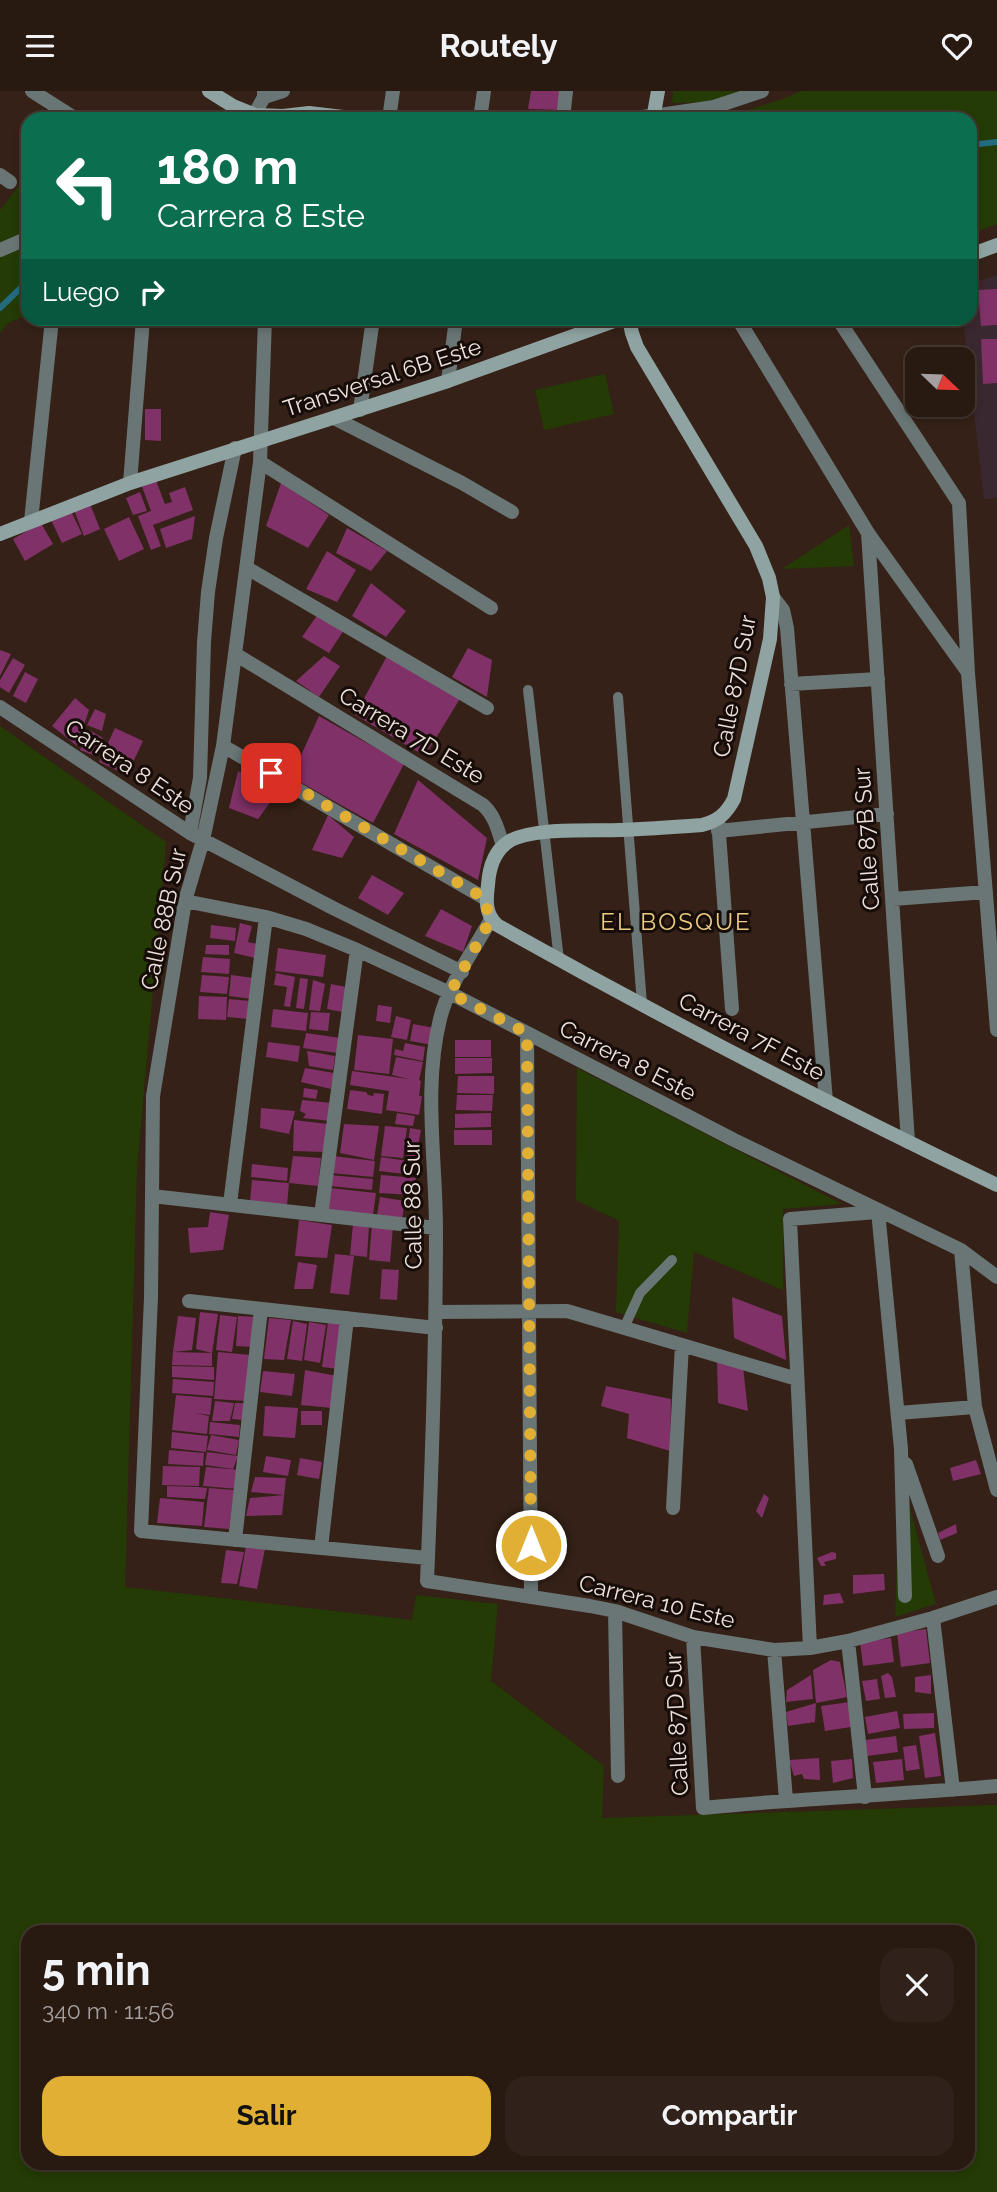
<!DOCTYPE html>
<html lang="es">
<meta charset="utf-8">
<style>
body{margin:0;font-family:Raleway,sans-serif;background:#30221a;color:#f1f3f6;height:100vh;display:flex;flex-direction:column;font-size:26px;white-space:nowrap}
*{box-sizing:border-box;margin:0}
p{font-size:23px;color:#a5a09f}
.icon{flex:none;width:38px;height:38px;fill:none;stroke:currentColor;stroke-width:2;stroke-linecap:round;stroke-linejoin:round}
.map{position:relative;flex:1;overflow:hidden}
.drawer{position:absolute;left:21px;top:1834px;width:954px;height:245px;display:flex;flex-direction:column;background:#281911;border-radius:21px;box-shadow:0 4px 10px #0003,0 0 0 2px #443831}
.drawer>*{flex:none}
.hud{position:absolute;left:21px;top:21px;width:956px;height:214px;border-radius:21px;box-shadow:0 4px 10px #0003,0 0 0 2px #443831;background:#0b6e4f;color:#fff;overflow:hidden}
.needle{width:46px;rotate:113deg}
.tools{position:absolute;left:905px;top:256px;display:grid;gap:14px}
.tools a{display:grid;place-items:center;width:70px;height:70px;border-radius:14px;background:#281911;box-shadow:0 4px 10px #0003,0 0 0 2px #443831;font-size:35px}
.pin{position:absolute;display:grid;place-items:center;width:60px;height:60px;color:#fff;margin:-30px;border-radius:14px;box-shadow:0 4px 10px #0006}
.me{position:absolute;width:77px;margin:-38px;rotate:0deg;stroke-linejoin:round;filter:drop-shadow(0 0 5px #0008)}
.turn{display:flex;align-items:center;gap:24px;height:147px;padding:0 21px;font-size:32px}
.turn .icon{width:91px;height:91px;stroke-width:2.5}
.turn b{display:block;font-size:49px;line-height:60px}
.then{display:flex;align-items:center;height:66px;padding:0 21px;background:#0003;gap:14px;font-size:26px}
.round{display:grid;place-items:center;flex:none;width:74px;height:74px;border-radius:21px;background:#30221a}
.overview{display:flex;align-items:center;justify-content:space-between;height:119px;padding:0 21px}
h1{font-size:42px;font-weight:700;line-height:52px}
.button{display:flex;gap:14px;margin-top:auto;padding:14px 21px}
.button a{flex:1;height:80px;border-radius:21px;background:#e1af34;color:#111;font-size:28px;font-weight:700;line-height:80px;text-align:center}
.button a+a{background:#30221a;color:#f1f3f6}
header{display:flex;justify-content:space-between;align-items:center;height:91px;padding:0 21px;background:#281911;font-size:32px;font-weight:700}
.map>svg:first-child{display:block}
</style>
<header><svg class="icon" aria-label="menu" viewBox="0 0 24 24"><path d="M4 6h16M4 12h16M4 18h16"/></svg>Routely<svg class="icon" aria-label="heart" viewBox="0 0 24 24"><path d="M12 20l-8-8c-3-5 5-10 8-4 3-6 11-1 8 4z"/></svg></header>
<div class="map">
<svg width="997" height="2101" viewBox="0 0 997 2101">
<rect width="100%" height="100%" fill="#352117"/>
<path fill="#3a2830" d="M997 184V407L984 408 963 228H970V193Z"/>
<path fill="#243b05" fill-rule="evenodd" d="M673 0H752L710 11 672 12Z
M801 0H997V133L970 143V28H690L729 25 783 8Z
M28 83V223L7 233 0 242V119Z
M605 283 614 323 544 339 535 299Z
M849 434 854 475 782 478Z
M0 635 166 751 137 1079 125 1496 412 1529 416 1504 498 1513 491 1590 604 1675 602 1727 997 1714V2101H0ZM28 1841H968V2072H28Z
M577 977 842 1113 783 1118V1199L694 1161 687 1242 616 1221 619 1130 576 1109Z
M900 1381 936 1513 895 1526Z"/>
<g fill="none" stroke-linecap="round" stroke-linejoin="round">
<path stroke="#236c80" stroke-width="6" d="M970 54 997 51
M0 217 28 190"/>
</g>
<path fill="#803167" d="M531 0H562L561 19 528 18Z
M997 198V234L981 235 978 199Z
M981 248H997V292L983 293Z
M145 318H161V350L145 349Z
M155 387 165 413 172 411 169 402 185 396 193 419 153 434 161 455 151 459 138 425 151 420 141 393Z
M281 392 329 424 308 457 266 435Z
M140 401 147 420 133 424 126 407Z
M90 413 100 438 84 445 74 419Z
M70 418 82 443 62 452 50 427Z
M195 425 192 448 166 457 160 438Z
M129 426 144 458 119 470 104 438Z
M41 432 53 453 25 470 13 448Z
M347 437 387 460 371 480 336 462Z
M327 460 356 479 337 511 306 498Z
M371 492 406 520 386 546 352 525Z
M318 523 344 539 329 562 302 546Z
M468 557 492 569 487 606 452 586Z
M0 559 11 563 0 585Z
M324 565 340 575 319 606 296 590Z
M387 565 461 606 425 665 355 624Z
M13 567 25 574 9 602 0 596V589Z
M25 581 38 588 26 612 13 605Z
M75 607 89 619 77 655 52 635Z
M95 618 106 623 102 640 87 634Z
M319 625 404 673 373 732 291 686Z
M115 637 143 650 127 684 99 671Z
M89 639 103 647 93 664 80 659Z
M238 680 277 702 258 728 229 717Z
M418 689 487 747 478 789 394 743Z
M328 724 354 746 342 767 312 759Z
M372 784 404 802 388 824 358 807Z
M441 818 472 835 463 861 425 845Z
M240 832 252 835 248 851 257 853 255 867 234 862Z
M211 834 236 837 235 850 210 847Z
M206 854H229V864L205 863Z
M278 857 326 864 323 886 275 880Z
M203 866 230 868 229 883 201 881Z
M276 882 295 886 290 916 284 915 287 896 274 894Z
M202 884 229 886 227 903 200 901Z
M231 884 254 887 252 908 229 905Z
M300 887 308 888 304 918 296 917Z
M313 889 325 893 320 920 309 919Z
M331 893 346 896 342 921 327 918Z
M199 905 227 906 226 929 198 928Z
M229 908 251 910 249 928 227 926Z
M378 914 392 916 390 932 376 930Z
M273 918 308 922 306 940 271 936Z
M311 921 330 922 328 940 309 938Z
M396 925 411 929 407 949 391 946Z
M413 933 435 937 433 954 410 950Z
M306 942 340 947 337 962 303 957Z
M358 944 393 948 389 983 354 979Z
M455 949H491V966H455Z
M268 951 300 955 298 971 266 966Z
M405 952 425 956 423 970 394 964 395 958 403 960Z
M307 960 335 965 333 979 309 975Z
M396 966 423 971 419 989 421 990 419 1005H422L419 1024 386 1019 389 1000 350 994 352 980 409 988 392 984Z
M455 967H492V982L455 983Z
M305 977 334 982 331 998 301 991Z
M458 985H494V1003L457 1002Z
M304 997 318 999 316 1008 303 1006Z
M350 999 366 1001 368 1004 373 1005 374 1002 384 1003 382 1023 347 1018Z
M457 1004H493L492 1020 456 1019Z
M302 1009 332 1012 330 1030 303 1027 306 1023 300 1020Z
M261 1017 295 1020 289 1043 260 1037Z
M397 1022 415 1025 413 1035 395 1033Z
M491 1022V1036L455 1037V1023Z
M294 1029 328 1033 324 1061 293 1060Z
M344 1033 379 1035 374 1069 340 1062Z
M385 1035 407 1037 403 1067 381 1065Z
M410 1037 421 1039 418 1055 408 1053Z
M454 1039H492V1054H454Z
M408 1055 418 1056 416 1069 406 1068Z
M293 1065 321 1067 318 1095 289 1092Z
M333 1065 375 1070 373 1086 331 1082Z
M381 1066 415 1071 413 1084 379 1080Z
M252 1073 288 1077 287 1090 251 1086Z
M330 1084 373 1088 372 1099 329 1095Z
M381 1084 416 1087 413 1104 379 1102Z
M252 1089 289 1092 287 1114 250 1110Z
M330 1097 376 1102 373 1124 328 1119Z
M380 1106 405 1110 402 1128 377 1124Z
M210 1121 229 1124 223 1159 190 1162 188 1137 208 1136Z
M299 1129 332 1134 327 1167 295 1165Z
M353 1133 369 1135 367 1166 350 1164Z
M372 1133 393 1135 390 1171 369 1169Z
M335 1163 354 1165 349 1204 330 1202Z
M298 1171 317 1174 313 1198H294Z
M382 1178 399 1179 397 1209 380 1208Z
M732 1206 782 1225 786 1269 734 1247Z
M200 1221 218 1223 212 1262 196 1258Z
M220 1224 237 1226 232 1261 216 1259Z
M178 1225 196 1227 192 1259 173 1261 212 1262V1275L172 1274 173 1261Z
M238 1225 257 1226 254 1256 236 1255Z
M269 1227 291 1229 284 1269 264 1268Z
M293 1230 307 1233 302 1270 287 1268Z
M309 1231 326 1234 320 1272 304 1269Z
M328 1231 345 1233 339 1278 322 1276Z
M218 1261 251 1264 246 1310 214 1308Z
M717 1270 743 1276 748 1320 718 1312Z
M172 1275 214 1276V1289L172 1286Z
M305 1279 337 1285 332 1317 301 1314Z
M263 1280 295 1283 292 1305 260 1301Z
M173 1288 214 1291 213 1305 172 1302Z
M606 1295 671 1308 670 1360 627 1347 629 1323 601 1315Z
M176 1304 212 1307 210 1324 195 1322 209 1325 207 1343 172 1339Z
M215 1310 234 1312 230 1330H212Z
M235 1312H245L243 1329 232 1328Z
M265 1315 298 1317 295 1347 263 1345Z
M301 1320H322V1334H301Z
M210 1331 240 1334 239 1346 209 1343Z
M172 1341 208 1345 206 1361 171 1357Z
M211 1344 239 1349 236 1364 207 1359Z
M169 1359 204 1362 203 1375 168 1373Z
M207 1361 238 1365 233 1378 205 1374Z
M266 1365 291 1369 288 1385 263 1381Z
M300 1367 322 1371 319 1388 297 1384Z
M976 1369 981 1383 953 1390 950 1377Z
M163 1375 200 1376 199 1395 162 1394Z
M206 1376 241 1379 238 1398 203 1395Z
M255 1386 286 1387 282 1424 246 1425 250 1407 284 1404 251 1401Z
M167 1395 198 1396 207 1397 205 1408 167 1406Z
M209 1397 234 1399 229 1438 204 1436Z
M764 1403 769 1407 762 1427 756 1420Z
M160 1407 204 1411 202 1435 157 1432Z
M956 1433 957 1442 940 1449 938 1442Z
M246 1455 265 1458 257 1498 239 1495Z
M226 1459 244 1461 237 1493 221 1492Z
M832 1461 836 1462V1468L824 1471 826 1475H821L817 1467Z
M884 1483 885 1499 853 1503V1484Z
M840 1502 844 1512 823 1514 824 1504Z
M926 1538 930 1572 901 1576 897 1542Z
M891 1547 894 1571 863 1575 860 1551Z
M831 1569 840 1571 847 1606 816 1612 813 1579Z
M888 1582 892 1586 896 1606 885 1607 881 1585Z
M811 1584 813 1608 786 1611 787 1599Z
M931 1584V1603L915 1601V1586Z
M877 1588 880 1608 866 1610 862 1590Z
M850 1611 851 1636 825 1640 821 1615Z
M816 1612 815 1631 788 1635 786 1621Z
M897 1620 900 1637 868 1643 865 1626Z
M934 1622V1637L904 1638 903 1623Z
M935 1642 941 1685 925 1687 919 1645Z
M896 1645 898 1661 867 1665 865 1649Z
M916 1654 920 1678 906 1680 903 1656Z
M819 1667 820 1689 804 1688 802 1683 794 1685 789 1669Z
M852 1668 853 1687 833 1692 831 1670Z
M902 1668 904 1689 876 1692 873 1671Z"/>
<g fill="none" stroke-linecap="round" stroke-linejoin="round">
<path stroke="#697675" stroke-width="10" d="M528 599 559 869
M618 606 642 913
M624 1237 640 1202 672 1169"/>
<path stroke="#697675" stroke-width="14" d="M32 0 76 28
M264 6 283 0
M653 25 714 16 762 0
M252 28 264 6V0
M389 28 393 0
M480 28 484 0
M563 28 566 0
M0 84 10 91
M0 159 28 147
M265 228 260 371 223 655 203 749 185 810 153 1005 151 1206 141 1440 428 1467
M738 228 868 442 967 580
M838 228 959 412 968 582 997 939
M448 290 456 228
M360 319 373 228
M334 327 462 392 512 421
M260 371 491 517
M130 392 143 228
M31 430 52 228
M868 442 908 1051
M247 477 487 617
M773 506 783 519 787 537 826 1010
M235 563 483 714C495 725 498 739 503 755
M791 593 878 588
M0 616 190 742 333 817 462 881
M223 655 486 808
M718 729 732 918
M718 740 887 723
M190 742 200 687 204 551 208 501 216 447 235 357
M893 808 986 801
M185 810 266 826 306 838 357 859 450 902 734 1049 961 1159 997 1186
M491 828C474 859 448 894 440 928 423 997 436 1069 436 1139 436 1256 432 1373 427 1490L590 1515 615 1520 693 1546 774 1559 810 1557 848 1550 933 1527 997 1506
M527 942 531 1506
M152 1105 436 1137
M230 1113 266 826
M878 1120 901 1358 905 1505
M321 1124 357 859
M961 1159 975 1316 997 1399
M189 1210 436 1237
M436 1221 567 1220 797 1288
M898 1322 975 1316
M906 1373 938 1465
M673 1417 682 1254
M235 1449 261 1218
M321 1457 347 1227
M615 1520 618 1685
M933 1527 953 1699
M693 1546 703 1717C801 1707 899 1704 997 1695
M848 1550 865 1706
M810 1557 790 1128 877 1121
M774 1559 786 1709"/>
<path stroke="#8fa4a2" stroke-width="14" d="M209 0 233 15 255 24 283 25 309 22 360 28
M622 28 653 25
M653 28 658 0
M970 164 997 154
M629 228 632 242 637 256 756 455 769 487 773 506 770 548 734 708C726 723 718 730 702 734 675 736 647 738 620 739 591 740 531 736 508 751 493 761 489 778 488 794 486 809 485 823 497 834 661 926 828 1013 997 1094
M0 443 130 392 448 290 620 228"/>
</g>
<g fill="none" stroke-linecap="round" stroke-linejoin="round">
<path stroke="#e1af34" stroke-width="12" stroke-dasharray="0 21.6" d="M271 682 486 808 487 819 491 828 450 902 527 942 531 1454"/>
</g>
<g text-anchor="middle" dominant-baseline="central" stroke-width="6" stroke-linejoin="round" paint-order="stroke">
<g font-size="23" fill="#eee0da" stroke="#160d09">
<text transform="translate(382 286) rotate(-18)">Transversal 6B Este</text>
<text transform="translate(734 595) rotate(-79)">Calle 87D Sur</text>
<text transform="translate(412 644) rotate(31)">Carrera 7D Este</text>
<text transform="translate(130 675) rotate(34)">Carrera 8 Este</text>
<text transform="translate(866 748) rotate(-94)">Calle 87B Sur</text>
<text transform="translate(163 828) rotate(-78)">Calle 88B Sur</text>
<text transform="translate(752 945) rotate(28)">Carrera 7F Este</text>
<text transform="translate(628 969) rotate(27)">Carrera 8 Este</text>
<text transform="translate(412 1114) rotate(-91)">Calle 88 Sur</text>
<text transform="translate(657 1510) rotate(14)">Carrera 10 Este</text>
<text transform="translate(676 1633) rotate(-93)">Calle 87D Sur</text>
</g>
<g font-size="24" letter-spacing="2" fill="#edcb82" stroke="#160d09">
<text x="676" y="830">EL BOSQUE</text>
</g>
</g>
</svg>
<div class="tools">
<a><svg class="needle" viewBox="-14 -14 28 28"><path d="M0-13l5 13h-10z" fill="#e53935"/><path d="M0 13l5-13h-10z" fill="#a5a09f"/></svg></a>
</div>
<div class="pin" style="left:271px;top:682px;background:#d93025"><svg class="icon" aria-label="arrive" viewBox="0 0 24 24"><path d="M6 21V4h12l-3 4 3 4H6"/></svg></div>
<svg class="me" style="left:531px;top:1454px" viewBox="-20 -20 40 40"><circle r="17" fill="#e1af34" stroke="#fff" stroke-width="3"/><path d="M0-11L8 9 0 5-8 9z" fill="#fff"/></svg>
<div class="hud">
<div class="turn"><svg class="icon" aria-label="left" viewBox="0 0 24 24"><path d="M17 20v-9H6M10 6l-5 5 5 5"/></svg><div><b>180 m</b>Carrera 8 Este</div></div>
<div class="then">Luego<svg class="icon" aria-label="right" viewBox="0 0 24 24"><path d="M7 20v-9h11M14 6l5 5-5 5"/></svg></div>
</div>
<section class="drawer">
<div class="overview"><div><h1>5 min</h1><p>340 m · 11:56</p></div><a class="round"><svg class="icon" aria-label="close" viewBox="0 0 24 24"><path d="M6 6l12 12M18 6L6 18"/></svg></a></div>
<div class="button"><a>Salir</a><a>Compartir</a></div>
</section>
</div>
